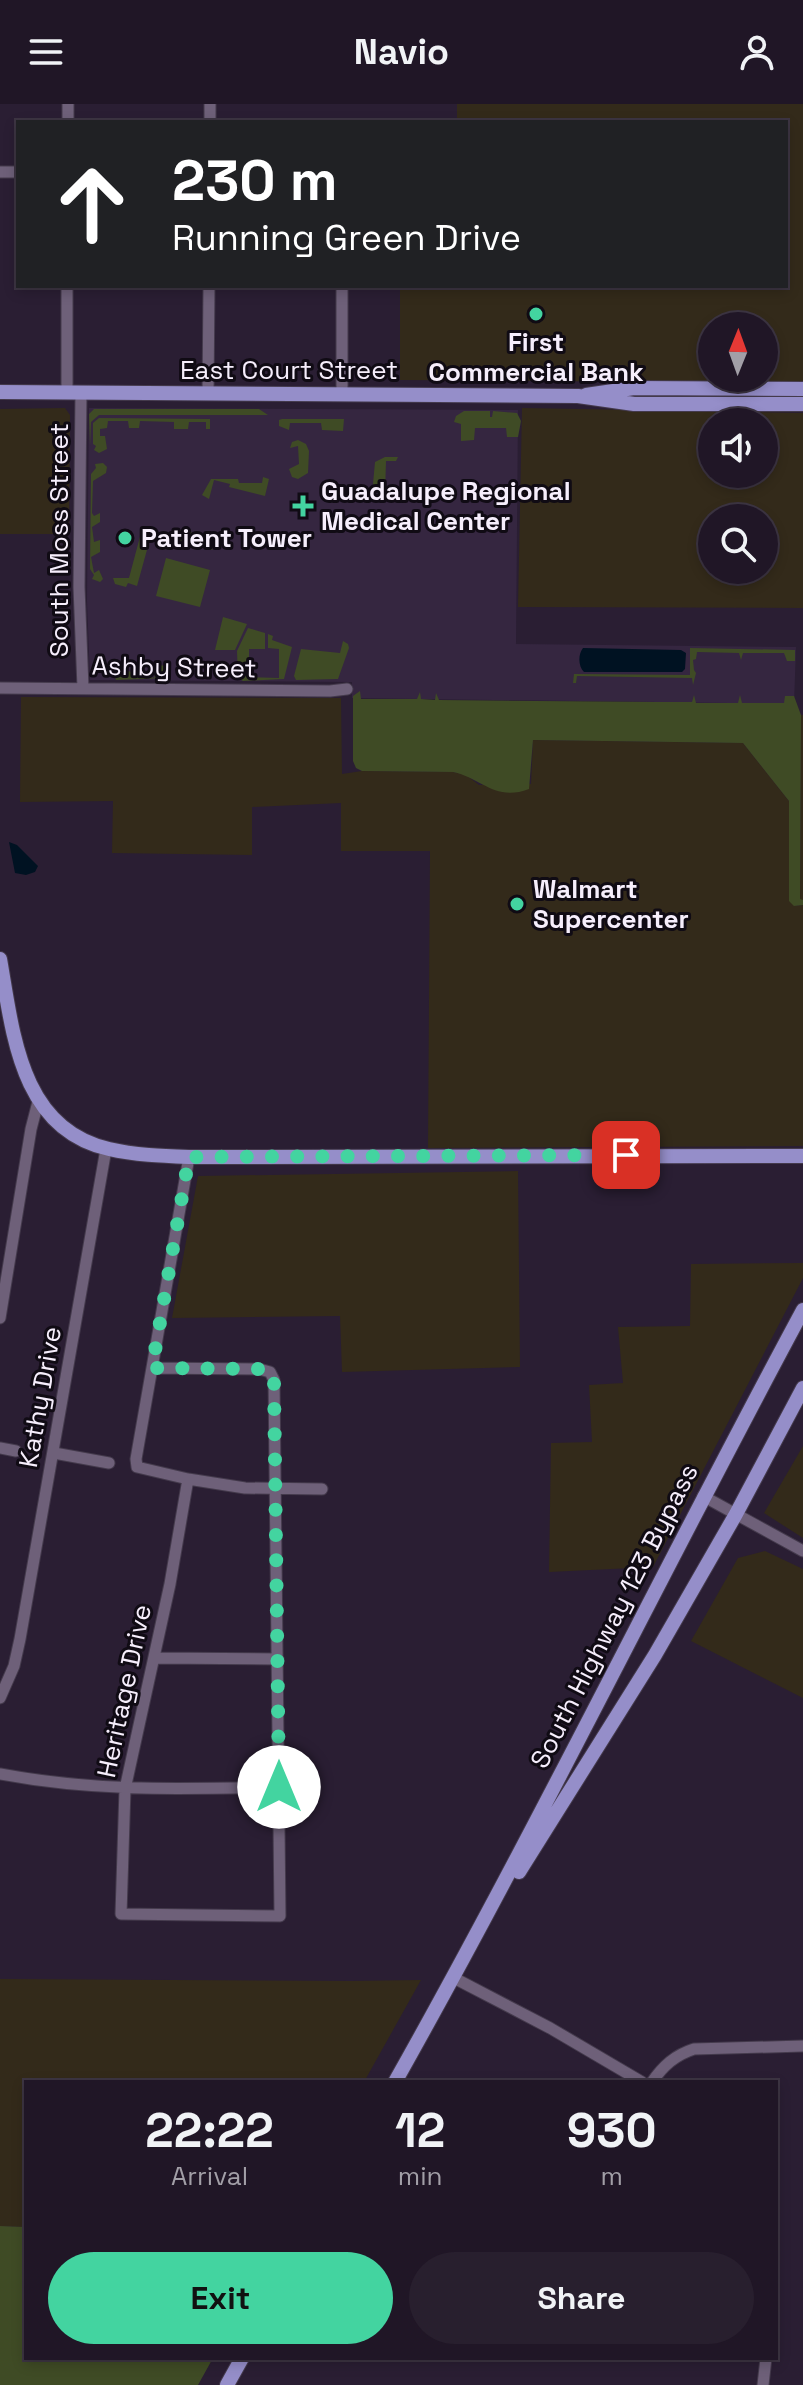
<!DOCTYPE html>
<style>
body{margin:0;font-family:"Space Grotesk",sans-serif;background:#281f2e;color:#f1f3f6;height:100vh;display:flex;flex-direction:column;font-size:30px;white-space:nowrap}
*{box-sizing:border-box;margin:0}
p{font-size:26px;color:#a29fa7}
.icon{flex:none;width:44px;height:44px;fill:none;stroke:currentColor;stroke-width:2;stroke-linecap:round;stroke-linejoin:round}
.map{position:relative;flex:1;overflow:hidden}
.details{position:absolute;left:24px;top:1976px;width:754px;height:280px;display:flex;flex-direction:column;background:#201626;border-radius:0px;box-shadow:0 4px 12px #0003,0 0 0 2px #3d3543}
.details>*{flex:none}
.guide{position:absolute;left:16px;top:16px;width:772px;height:168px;border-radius:0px;box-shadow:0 4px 12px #0003,0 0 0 2px #3d3543;background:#202124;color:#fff;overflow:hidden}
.needle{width:52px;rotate:1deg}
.controls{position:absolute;left:698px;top:208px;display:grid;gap:16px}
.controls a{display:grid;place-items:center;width:80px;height:80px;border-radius:50%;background:#201626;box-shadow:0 4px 12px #0003,0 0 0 2px #3d3543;font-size:40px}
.pin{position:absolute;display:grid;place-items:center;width:68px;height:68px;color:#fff;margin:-34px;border-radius:16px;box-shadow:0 4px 12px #0006}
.me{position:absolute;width:88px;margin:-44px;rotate:0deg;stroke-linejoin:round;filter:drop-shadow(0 0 6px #0008)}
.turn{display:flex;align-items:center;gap:28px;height:168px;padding:0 24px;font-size:36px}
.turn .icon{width:104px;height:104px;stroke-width:2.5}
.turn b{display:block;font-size:56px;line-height:68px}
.eta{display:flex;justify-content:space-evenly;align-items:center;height:136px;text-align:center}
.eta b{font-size:48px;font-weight:700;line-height:56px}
.button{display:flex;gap:16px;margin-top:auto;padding:16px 24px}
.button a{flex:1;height:92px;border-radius:48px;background:#43d4a0;color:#111;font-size:32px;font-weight:700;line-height:92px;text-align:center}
.button a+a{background:#281f2e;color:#f1f3f6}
header{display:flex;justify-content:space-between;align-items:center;height:104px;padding:0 24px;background:#201626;font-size:36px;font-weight:700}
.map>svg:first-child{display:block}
</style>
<header><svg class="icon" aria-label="menu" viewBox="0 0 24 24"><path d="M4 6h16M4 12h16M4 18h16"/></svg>Navio<svg class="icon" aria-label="person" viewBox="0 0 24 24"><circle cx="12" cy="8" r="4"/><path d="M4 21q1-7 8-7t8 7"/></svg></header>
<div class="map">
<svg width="803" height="2281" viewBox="0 0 803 2281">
<rect width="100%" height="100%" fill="#2a1e33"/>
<path fill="#332a1a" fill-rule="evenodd" d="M457 0H803V279L400 276V182H786V18H457ZM712 222H764V274H712Z
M65 304 70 311 69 430H0V305Z
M522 304 803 309V504L518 503ZM712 318H764V370H712ZM712 414H764V466H712Z
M21 593 341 594 342 670 362 667 453 668 466 671 479 681 531 680 533 636 743 639 789 697 794 802 803 801V1042L428 1044 430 747H341V699L252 703V751L112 749 113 697 20 698Z
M801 611H803V796H800Z
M518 1067 520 1263 342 1268 340 1212 172 1214 198 1072Z
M803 1159V1174L653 1463 549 1468 551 1339 592 1338 589 1281 623 1279 618 1223 690 1222 691 1160Z
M803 1342V1434L764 1409Z
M765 1447 803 1465V1594L691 1537 738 1454Z
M0 1875 351 1877 421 1876 364 1978H26V2123L0 2122Z"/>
<path fill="#352640" d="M89 304 518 306 516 540 796 543 794 600 352 594V578L90 576 87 497Z"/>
<path fill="#3f4b25" d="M94 305H259L268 311H99L91 318 90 342 89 310Z
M464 307H490V313H492L493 307 517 309 521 317 518 333H507L506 324H475L474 336 461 337V320L454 318 456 312Z
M99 314 210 315V325H206V318H189L188 325H174V318L140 317 139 324H129L128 317H108L107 324 100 325V332H105L107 345 99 349 94 346 96 342 93 340V319Z
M282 315H344L343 327 322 326 321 319H290L289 326 279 322V316Z
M298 336 306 340 309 347 308 369 298 375 292 373 289 365 299 360 298 342 290 344 292 338Z
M385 353H398L396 357H386L385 390 375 385 373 380 375 358Z
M103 359 107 363 106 369 93 377 92 409 94 412 100 409V418L92 423 94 438 100 436V448L91 453 94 469 99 466 103 475 100 478 92 475 94 471 90 465 91 370 96 364 95 360Z
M263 373 269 375 265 392 229 383 230 380 214 376 209 395 202 391 211 375H238L239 379H262Z
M179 426 215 433 212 446 176 436Z
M141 429 153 433 150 435 137 482 128 479 126 483 115 480 113 474H129Z
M166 454 210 466 200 503 156 492Z
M223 513 247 520 235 546H215Z
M248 524 265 529V545H249V573L279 574V545L268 544V530L273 532 272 536 292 543 284 575 243 577 238 574 237 547Z
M343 537 348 540 349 544 338 575 296 576 294 572 301 545 340 549Z
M690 544 795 546V557H787L784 549H743L741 556 739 549 697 548 696 555 693 556 694 566 696 569 693 581 692 574 577 572 576 579H573L574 570 690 571Z
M158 561 168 562 171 565 169 574 116 576 115 574 117 564 154 574Z
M360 587 361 595H417L420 588 421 595 435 596 436 589 439 596 656 598H692L694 591 696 599H738L740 591 742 599H784L785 592H794L801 611 800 795 803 796V801L794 802 789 797V697L743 639 533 636 529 685C495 698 482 674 453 668L362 667 356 664 353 657V592Z
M0 2122 26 2123V2254H213L198 2281H0Z"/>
<path fill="#001222" d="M583 544 681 546 686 549 685 565 682 568H584C578 562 578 550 583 544Z
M9 738 17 741 38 762 35 768 26 771 15 769Z"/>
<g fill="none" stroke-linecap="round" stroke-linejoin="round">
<g stroke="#443a4c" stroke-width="13">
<path id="minor" d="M68 18V0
M210 18V0
M0 68H18
M67 287V182
M81 288 79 483 83 584
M208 290 209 182
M342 290V182
M0 584 330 587 347 585
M189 1053 136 1355 137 1363 188 1375 245 1384 322 1385
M0 1214 31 1025 38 998
M152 1264 259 1265 270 1268 274 1276 280 1812 121 1810 125 1685 170 1480 188 1375
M0 1344 16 1347
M54 1349 109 1359
M703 1392 803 1447
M155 1554 278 1555
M0 1594 14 1562 20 1535 106 1045
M0 1670C95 1688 182 1685 279 1683
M454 1874 550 1924 642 1978
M652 1978C663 1962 675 1951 694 1945L803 1942
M763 2281 766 2254"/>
</g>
<g stroke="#443a4c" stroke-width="16">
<path id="major" d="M0 288 578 292 634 300H803
M586 291 634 284 803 285
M0 855C13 929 20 1025 109 1045 135 1051 162 1052 189 1053L803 1052
M519 1768 655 1551 736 1410 803 1284
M395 1978C538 1724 665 1462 803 1206
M227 2281 242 2254"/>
</g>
<use href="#minor" stroke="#6e6079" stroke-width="11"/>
<use href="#major" stroke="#958ec9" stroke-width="14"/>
</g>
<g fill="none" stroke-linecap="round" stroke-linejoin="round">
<path stroke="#43d4a0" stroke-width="14" stroke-dasharray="0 25.2" d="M279 1683 274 1276 270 1268 259 1265 152 1264 189 1053 626 1051"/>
</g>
<g fill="#43d4a0" stroke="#100b14" stroke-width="3">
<circle cx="536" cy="210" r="8"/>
<path d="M299 390h8v8h8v8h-8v8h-8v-8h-8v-8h8z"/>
<circle cx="125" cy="434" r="8"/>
<circle cx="517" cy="800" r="8"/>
</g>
<g text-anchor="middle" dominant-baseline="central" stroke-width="6" stroke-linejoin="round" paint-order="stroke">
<g font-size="26" font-weight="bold" fill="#f6eefc" stroke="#100b14" text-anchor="start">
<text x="536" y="238" text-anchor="middle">First<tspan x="536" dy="30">Commercial Bank</tspan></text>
<text x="321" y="387">Guadalupe Regional<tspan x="321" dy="30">Medical Center</tspan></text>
<text x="141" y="434">Patient Tower</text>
<text x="533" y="785">Walmart<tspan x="533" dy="30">Supercenter</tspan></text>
</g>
<g font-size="26" fill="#f6eefc" stroke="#100b14">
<text x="289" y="266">East Court Street</text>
<text transform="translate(59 436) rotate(-90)">South Moss Street</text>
<text transform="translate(174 563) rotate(1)">Ashby Street</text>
<text transform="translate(40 1293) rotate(-80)">Kathy Drive</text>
<text transform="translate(614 1512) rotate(-63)">South Highway 123 Bypass</text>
<text transform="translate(124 1587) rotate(-78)">Heritage Drive</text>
</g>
</g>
</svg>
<div class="controls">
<a><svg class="needle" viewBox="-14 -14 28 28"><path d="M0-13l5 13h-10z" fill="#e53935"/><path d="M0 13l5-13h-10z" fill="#a29fa7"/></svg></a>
<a><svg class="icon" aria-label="sound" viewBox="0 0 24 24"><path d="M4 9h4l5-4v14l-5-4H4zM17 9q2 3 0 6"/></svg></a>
<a><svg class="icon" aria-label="search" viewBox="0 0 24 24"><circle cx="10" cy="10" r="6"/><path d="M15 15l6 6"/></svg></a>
</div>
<div class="pin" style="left:626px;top:1051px;background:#d93025"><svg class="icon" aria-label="arrive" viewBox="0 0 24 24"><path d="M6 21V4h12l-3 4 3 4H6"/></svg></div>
<svg class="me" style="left:279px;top:1683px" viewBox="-20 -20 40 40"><circle r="19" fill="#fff"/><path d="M0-13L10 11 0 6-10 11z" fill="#43d4a0"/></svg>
<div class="guide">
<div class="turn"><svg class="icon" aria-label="ahead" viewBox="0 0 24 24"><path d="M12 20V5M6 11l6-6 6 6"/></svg><div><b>230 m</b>Running Green Drive</div></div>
</div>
<section class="details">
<div class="eta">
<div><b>22:22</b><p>Arrival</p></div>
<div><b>12</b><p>min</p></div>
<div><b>930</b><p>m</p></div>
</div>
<div class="button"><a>Exit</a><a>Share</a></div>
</section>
</div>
